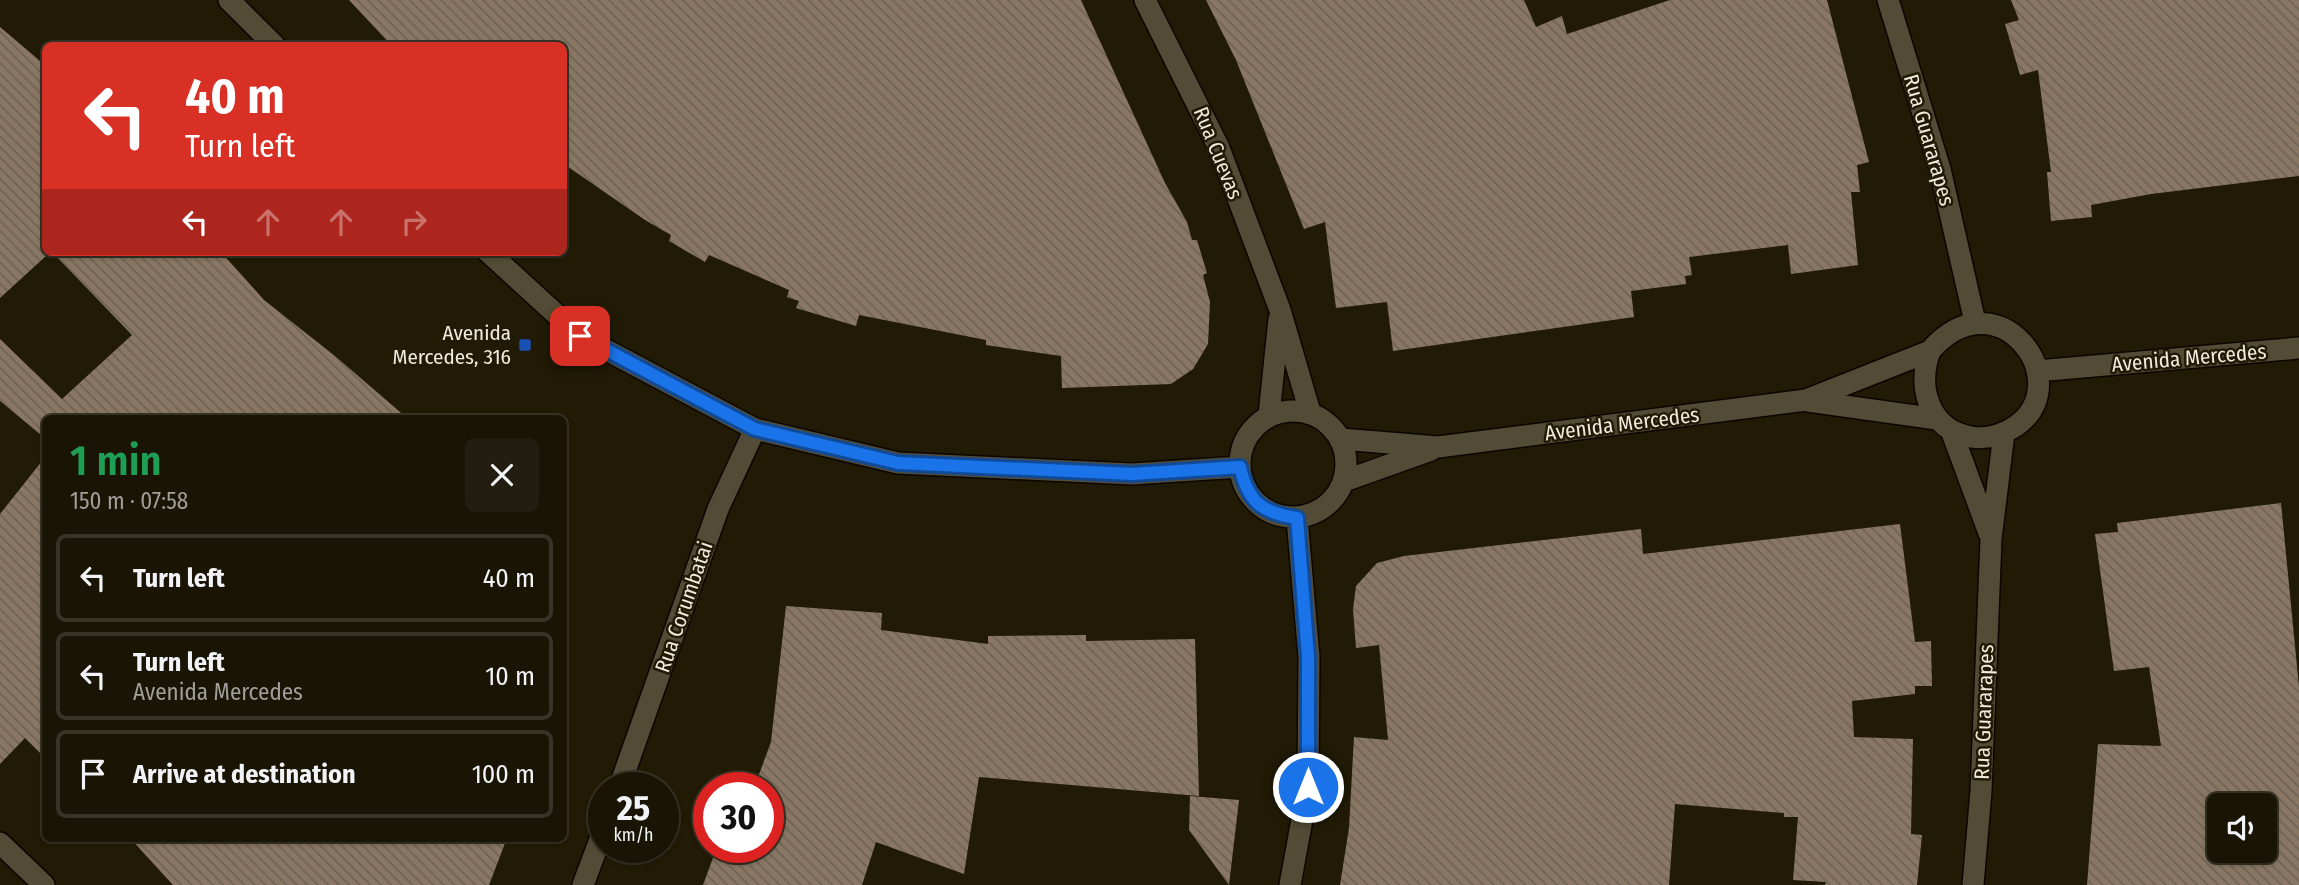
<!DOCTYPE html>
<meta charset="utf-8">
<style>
body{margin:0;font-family:"Fira Sans Condensed",sans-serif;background:#221d0e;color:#f1f3f6;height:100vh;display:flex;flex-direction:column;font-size:26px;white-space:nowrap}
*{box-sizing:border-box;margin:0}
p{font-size:23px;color:#9f9e9a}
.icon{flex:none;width:38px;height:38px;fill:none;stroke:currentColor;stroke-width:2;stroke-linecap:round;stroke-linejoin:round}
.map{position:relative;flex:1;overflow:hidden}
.side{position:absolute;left:42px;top:415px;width:525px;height:427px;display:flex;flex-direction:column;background:#191404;border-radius:10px;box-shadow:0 2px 5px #0004,0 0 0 2px #373326}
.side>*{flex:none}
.top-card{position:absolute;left:42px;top:42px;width:525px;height:214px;border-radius:10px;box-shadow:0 2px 5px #0004,0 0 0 2px #373326;background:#d93025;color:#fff;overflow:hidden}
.controls{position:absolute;left:2207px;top:793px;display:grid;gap:14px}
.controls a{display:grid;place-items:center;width:70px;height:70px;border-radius:10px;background:#191404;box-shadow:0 2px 5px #0004,0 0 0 2px #373326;font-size:35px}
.speed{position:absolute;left:588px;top:772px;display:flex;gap:14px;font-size:35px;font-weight:700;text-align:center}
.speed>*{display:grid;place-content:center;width:91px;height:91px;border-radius:50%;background:#191404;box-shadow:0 2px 5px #0004,0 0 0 2px #373326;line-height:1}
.speed small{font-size:18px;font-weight:400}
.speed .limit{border:10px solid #d22;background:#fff;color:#111}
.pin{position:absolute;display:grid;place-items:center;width:60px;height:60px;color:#fff;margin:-30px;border-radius:14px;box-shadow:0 4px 10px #0006}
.me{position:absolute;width:77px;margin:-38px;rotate:0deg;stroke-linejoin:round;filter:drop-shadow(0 0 5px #0008)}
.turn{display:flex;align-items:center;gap:24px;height:147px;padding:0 28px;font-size:32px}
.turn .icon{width:91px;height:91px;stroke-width:2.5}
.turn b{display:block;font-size:49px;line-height:60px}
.lanes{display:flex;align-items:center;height:66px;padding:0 28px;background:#0003;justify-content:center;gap:35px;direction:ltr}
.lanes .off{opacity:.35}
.round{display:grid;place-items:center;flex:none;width:74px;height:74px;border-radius:10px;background:#221d0e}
.head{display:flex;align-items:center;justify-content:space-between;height:119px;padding:0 28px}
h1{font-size:42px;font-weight:600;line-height:52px;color:#1e9e55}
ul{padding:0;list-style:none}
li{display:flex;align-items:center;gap:21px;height:88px;margin:0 14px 10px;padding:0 14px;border:4px solid #373326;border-radius:10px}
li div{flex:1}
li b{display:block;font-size:26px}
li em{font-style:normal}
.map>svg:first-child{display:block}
</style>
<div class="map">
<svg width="2299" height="885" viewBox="0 0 2299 885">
<defs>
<pattern id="building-back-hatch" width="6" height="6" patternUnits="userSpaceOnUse" patternTransform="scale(1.75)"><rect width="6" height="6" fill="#897763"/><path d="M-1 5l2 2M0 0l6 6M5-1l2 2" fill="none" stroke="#6f6356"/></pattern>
</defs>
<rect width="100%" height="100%" fill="#211b06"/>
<path fill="url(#building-back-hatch)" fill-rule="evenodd" d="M349 0H1081L1165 183 1187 222 1192 240H1197L1207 273 1203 275 1210 302 1208 344 1193 369 1171 384 1062 388 1061 356 986 345V340L859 315 856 326 796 308 799 301 787 297 789 290 709 255 705 262 669 241 671 235 645 220 564 164V46H392Z
M1206 0H1524L1536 27 1562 16 1567 34 1670 0H1827L1869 162 1857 165 1860 192H1851L1858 265 1791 274 1788 245 1689 257 1692 275 1685 276 1686 284 1631 291 1634 317 1393 351 1387 302 1336 308 1325 222 1304 229 1236 60Z
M2011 0H2299V176L2151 194 2091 205 2092 217 2051 221 2047 172H2051L2038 70 2020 75 2005 24 2019 20Z
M0 27 46 66V256L0 298Z
M52 252H221L264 300 335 356 407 418H46V439L0 401V339L62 399 132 335Z
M46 456V759L25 738 0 764V514Z
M2281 503 2299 687V885H2087L2098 744 2161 746 2149 667 2114 671 2095 534 2118 532 2117 523ZM2219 805H2264V850H2219Z
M1900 524 1915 642 1931 641 1932 686H1915V694L1852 701 1854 737 1913 739 1911 834 1922 835 1917 885H1825L1826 882 1793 880 1798 817H1784V813L1675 804 1669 885H1340L1349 828 1354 737 1388 740 1379 645 1356 648 1353 609 1356 586 1377 563 1404 556 1641 529 1643 554Z
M786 606 882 613 881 630 988 644V636L1086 635V641L1195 639 1199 796 979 777 964 874 876 842 862 885H703L717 847H768V788H754L771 742Z
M1190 796 1239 800 1229 885 1189 830Z
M130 838H507L489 885H173Z"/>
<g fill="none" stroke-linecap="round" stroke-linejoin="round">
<g stroke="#0b0600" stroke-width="24">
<path id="minor" d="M229 0 275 46
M1145 0 1219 148 1280 310 1310 412
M1888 0 1940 169 1975 322
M488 252 580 336 755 429 898 463 1132 474 1240 467
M2037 371 2299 348
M1808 401 1937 419
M1240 464a53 53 0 1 1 106 0a53 53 0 1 1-106 0Z
M1269 415 1279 319
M1951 430 1989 533
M1341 439 1438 447 1806 400 1930 351C1997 273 2079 381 2016 426 2002 435 1988 440 1971 437 1928 430 1917 386 1930 351
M1344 481 1431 450
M619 788 718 509 755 429
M0 843 44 885
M583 885 604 829
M1290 885 1308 787 1309 657 1297 518
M1973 885 1981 791 1991 539 2004 433"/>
</g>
<use href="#minor" stroke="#524b35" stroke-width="21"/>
</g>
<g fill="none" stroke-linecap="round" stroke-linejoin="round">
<g stroke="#114b97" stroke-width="18">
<path id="route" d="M580 336 755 429 898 463 1132 474 1240 467C1248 502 1262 513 1297 518L1308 657V787"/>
</g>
<use href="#route" stroke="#1a73e8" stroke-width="12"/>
</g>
<rect fill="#1a4fb4" stroke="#211b06" stroke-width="2.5" x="518" y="338" width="14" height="14" rx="3.5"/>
<g text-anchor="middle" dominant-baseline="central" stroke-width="5" stroke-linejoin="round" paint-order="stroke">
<g font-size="21" fill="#efebde" stroke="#211b06">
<text transform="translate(1929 140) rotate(74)">Rua Guararapes</text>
<text transform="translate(1218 153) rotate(68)">Rua Cuevas</text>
<text transform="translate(2189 358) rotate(-5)">Avenida Mercedes</text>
<text transform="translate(1622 424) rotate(-7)">Avenida Mercedes</text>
<text transform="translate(684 607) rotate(-71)">Rua Corumbatai</text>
<text transform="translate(1984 712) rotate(-88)">Rua Guararapes</text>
</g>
<g font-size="21" fill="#efebde" stroke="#211b06" text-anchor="end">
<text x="511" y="333">Avenida<tspan x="511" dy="24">Mercedes, 316</tspan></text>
</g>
</g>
</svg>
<div class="controls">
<a><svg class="icon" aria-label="sound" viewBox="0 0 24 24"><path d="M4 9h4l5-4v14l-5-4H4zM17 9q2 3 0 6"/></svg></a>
</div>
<div class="speed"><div>25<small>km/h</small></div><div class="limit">30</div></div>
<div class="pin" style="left:580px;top:336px;background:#d93025"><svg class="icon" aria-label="arrive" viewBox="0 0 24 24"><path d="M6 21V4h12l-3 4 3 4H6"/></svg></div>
<svg class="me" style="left:1308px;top:787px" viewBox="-20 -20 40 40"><circle r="17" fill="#1a73e8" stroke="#fff" stroke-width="3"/><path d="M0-11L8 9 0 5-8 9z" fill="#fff"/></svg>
<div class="top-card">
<div class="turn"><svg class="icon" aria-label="left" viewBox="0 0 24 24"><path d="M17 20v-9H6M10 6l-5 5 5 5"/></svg><div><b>40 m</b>Turn left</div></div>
<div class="lanes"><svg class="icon" aria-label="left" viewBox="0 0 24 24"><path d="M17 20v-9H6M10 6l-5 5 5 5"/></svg><svg class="icon off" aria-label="ahead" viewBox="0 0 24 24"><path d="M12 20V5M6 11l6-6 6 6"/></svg><svg class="icon off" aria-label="ahead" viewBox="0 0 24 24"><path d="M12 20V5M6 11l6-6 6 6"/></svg><svg class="icon off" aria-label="right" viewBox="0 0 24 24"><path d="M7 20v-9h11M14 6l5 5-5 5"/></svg></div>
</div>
<section class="side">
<div class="head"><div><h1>1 min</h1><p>150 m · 07:58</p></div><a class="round"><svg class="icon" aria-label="close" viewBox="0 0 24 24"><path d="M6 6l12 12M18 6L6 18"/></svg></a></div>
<ul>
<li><svg class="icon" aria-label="left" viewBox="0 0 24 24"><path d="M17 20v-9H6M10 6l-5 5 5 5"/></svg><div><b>Turn left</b></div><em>40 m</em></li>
<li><svg class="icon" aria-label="left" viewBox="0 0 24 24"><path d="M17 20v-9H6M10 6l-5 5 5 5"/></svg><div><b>Turn left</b><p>Avenida Mercedes</p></div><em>10 m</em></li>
<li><svg class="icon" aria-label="arrive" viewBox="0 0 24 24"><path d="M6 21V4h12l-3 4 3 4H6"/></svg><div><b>Arrive at destination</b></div><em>100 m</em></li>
</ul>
</section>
</div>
